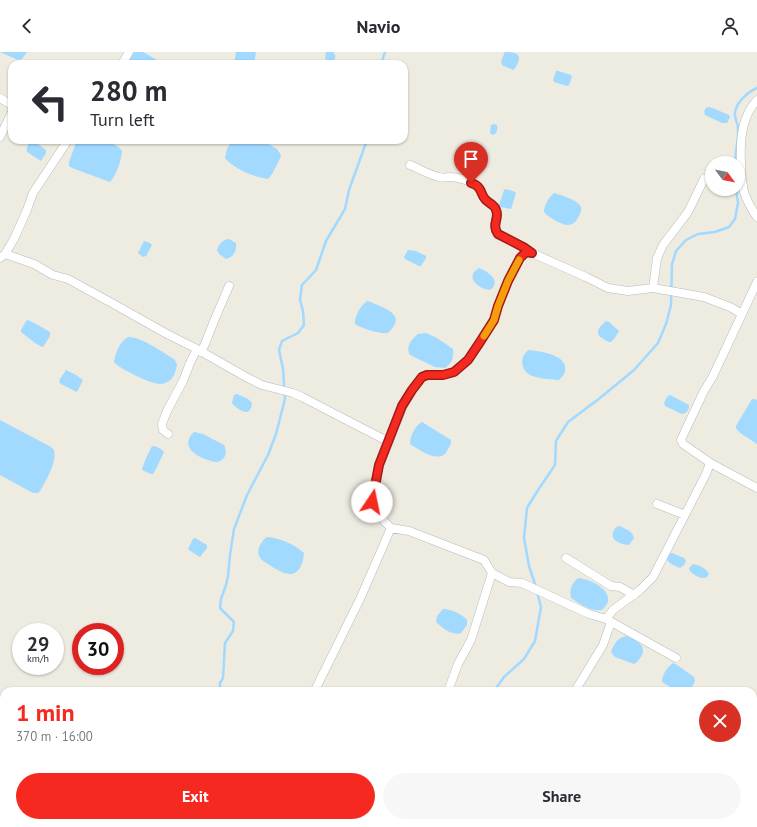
<!DOCTYPE html>
<meta charset="utf-8">
<style>
body{margin:0;font-family:"PT Sans",sans-serif;background:#f7f7f7;color:#2b2b33;height:100vh;display:flex;flex-direction:column;font-size:15px;white-space:nowrap}
*{box-sizing:border-box;margin:0}
p{font-size:13px;color:#7c7c81}
.icon{flex:none;width:22px;height:22px;fill:none;stroke:currentColor;stroke-width:2;stroke-linecap:round;stroke-linejoin:round}
.map{position:relative;flex:1;overflow:hidden}
.side{position:absolute;left:0px;top:635px;width:757px;height:140px;display:flex;flex-direction:column;background:#fff;border-radius:12px 12px 0 0;box-shadow:0 1px 3px #0004}
.side>*{flex:none}
.hud{position:absolute;left:8px;top:8px;width:400px;height:84px;border-radius:12px;box-shadow:0 1px 3px #0004;background:#fff;color:#2b2b33;overflow:hidden}
.needle{width:26px;rotate:122deg}
.tools{position:absolute;left:705px;top:104px;display:grid;gap:8px}
.tools a{display:grid;place-items:center;width:40px;height:40px;border-radius:50%;background:#fff;box-shadow:0 1px 3px #0004;font-size:20px}
.speed{position:absolute;left:12px;top:571px;display:flex;gap:8px;font-size:20px;font-weight:700;text-align:center}
.speed>*{display:grid;place-content:center;width:52px;height:52px;border-radius:50%;background:#fff;box-shadow:0 1px 3px #0004;line-height:1}
.speed small{font-size:10px;font-weight:400}
.speed .limit{border:6px solid #d22;background:#fff;color:#111}
.pin{position:absolute;display:grid;place-items:center;width:34px;height:34px;color:#fff;margin:-41px -17px;border-radius:50% 50% 50% 0;rotate:-45deg;box-shadow:0 0 4px #0007}
.pin .icon{rotate:45deg}
.me{position:absolute;width:44px;margin:-22px;rotate:11deg;stroke-linejoin:round;filter:drop-shadow(0 0 3px #0008)}
.turn{display:flex;align-items:center;gap:14px;height:84px;padding:0 16px;font-size:18px}
.turn .icon{width:52px;height:52px;stroke-width:2.5}
.turn b{display:block;font-size:28px;line-height:34px}
.round{display:grid;place-items:center;flex:none;width:42px;height:42px;border-radius:21px;background:#f7f7f7}
.head{display:flex;align-items:center;justify-content:space-between;height:68px;padding:0 16px}
h1{font-size:24px;font-weight:600;line-height:30px;color:#f62920}
.primary-button{display:flex;gap:8px;margin-top:auto;padding:8px 16px}
.primary-button a{flex:1;height:46px;border-radius:24px;background:#f62920;color:#fff;font-size:16px;font-weight:600;line-height:46px;text-align:center}
.primary-button a+a{background:#f7f7f7;color:#2b2b33}
header{display:flex;justify-content:space-between;align-items:center;height:52px;padding:0 16px;background:#fff;font-size:18px;font-weight:600}
.map>svg:first-child{display:block}
</style>
<header><svg class="icon" aria-label="back" viewBox="0 0 24 24"><path d="M15 5l-7 7 7 7"/></svg>Navio<svg class="icon" aria-label="person" viewBox="0 0 24 24"><circle cx="12" cy="8" r="4"/><path d="M4 21q1-7 8-7t8 7"/></svg></header>
<div class="map">
<svg width="757" height="775" viewBox="0 0 757 775">
<rect width="100%" height="100%" fill="#eeebe1"/>
<path fill="#a1d9ff" d="M0 0H27L22 7 18 8Z
M134 0H143L157 8V12H127Z
M236 0H256L254 12H234Z
M326 0H333C337 4 335 7 333 11L325 7Z
M505 0C509 0 515 0 518 3 521 7 516 16 513 18L502 13 501 9Z
M556 19H558L571 23 572 25 569 33 567 34 554 30 553 28Z
M709 55 715 57 729 63 730 65 727 71H722L705 63C704 60 704 58 706 56Z
M494 72 497 73C498 76 497 80 495 82L493 83 490 81 491 73Z
M77 88C90 88 114 86 122 99 121 109 117 122 110 130L72 116 69 114V110Z
M232 88H262L277 97 281 103 280 107 272 122 268 127C254 125 234 117 225 106L227 97Z
M31 90 38 92 46 98V101L41 109 27 100C26 97 28 91 31 90Z
M505 137 513 139 516 141 511 157 500 155 499 153 504 138Z
M554 141C561 143 578 148 581 155 582 158 580 161 579 164 573 176 566 174 556 169 552 166 547 164 544 160 544 153 549 145 554 141Z
M229 187 236 191C237 199 234 205 226 207L219 202 217 198C219 192 222 188 229 187Z
M144 189 150 191 152 193 146 204 143 205 138 201Z
M408 198 416 199 426 204V206L421 214H419L405 207 404 205Z
M479 216C489 220 502 229 490 238 478 237 464 225 479 216Z
M367 249C372 250 377 253 382 255 397 262 401 268 388 281 379 282 363 277 355 272 354 265 361 253 367 249Z
M28 268 38 273 50 280V284L43 295H42L35 291 21 280V278L26 269Z
M606 269 609 270 619 279 614 287 611 290C607 290 605 288 602 286 593 280 601 274 606 269Z
M426 281 437 286 453 297C454 306 452 311 445 316L435 315 410 303C405 295 412 287 418 282Z
M128 285C141 285 161 299 172 306L175 308 177 313C176 318 174 326 169 329 166 331 163 332 160 332 151 332 120 317 114 310 115 302 120 289 128 285Z
M528 298C538 299 563 302 565 314 566 321 563 324 559 328 550 327 538 327 530 323 523 319 520 310 524 303 525 301 527 300 528 298Z
M66 318 76 323 83 328 77 340 61 332 59 330 60 327Z
M237 342 248 347 252 351 251 356 248 360C243 361 235 355 232 351L234 343Z
M670 343 689 353C689 358 687 361 682 362L665 354C663 350 666 347 668 344Z
M752 347H754L757 348V392L739 380 736 376V374Z
M0 368 51 395 54 398C57 411 46 428 40 439L38 441H33L0 423Z
M422 370 451 388C451 392 450 394 448 397 441 414 420 398 410 392 410 385 415 373 422 370Z
M194 380 203 382 224 393C228 400 225 409 217 410 213 410 209 408 205 407 192 402 181 392 194 380Z
M152 394C156 394 162 397 164 400L157 415 153 422H151L142 418V417L146 406Z
M620 474C625 477 633 479 634 486L629 493C621 493 608 488 614 478 617 474 616 475 620 474Z
M267 485C280 486 294 492 304 501 303 509 301 520 292 522 285 523 276 517 271 514 267 511 261 509 259 504 256 498 262 488 267 485Z
M195 486 207 493V496L200 505 189 498 188 497 193 487Z
M670 501H672L684 506 686 509 684 513 680 516C675 514 670 512 667 508Z
M693 512C699 513 706 516 709 522L707 525C701 528 694 523 690 519L689 516Z
M578 526C592 527 621 542 602 558 591 560 580 552 571 546 569 538 572 531 578 526Z
M443 557C451 557 462 562 467 568V573L461 581C451 584 443 576 436 570L437 564Z
M626 584C635 588 648 592 641 605 639 608 637 610 634 612L615 605 611 600C613 593 618 585 626 584Z
M673 611 677 613 694 625 695 629 690 639H677L662 630C662 623 667 615 673 611Z"/>
<g fill="none" stroke-linecap="round" stroke-linejoin="round">
<path stroke="#a1d9ff" stroke-width="2.5" d="M381 12 385 0
M735 111C735 100 739 87 738 76 738 71 734 66 735 61 736 50 748 40 757 36
M536 535 529 514 524 486 527 456 538 438 555 413 556 389 568 370 600 346 634 318 658 291 666 272 671 253 672 212 676 199 686 188 698 182 715 180 729 175 735 167 738 151 736 137
M220 639V631L223 626 225 591 233 579 234 570 220 556 221 547 226 533 228 524 230 503 234 477 247 443 268 403 276 382 285 347 283 317 279 298 282 289 298 281 304 273 303 259 300 248 302 233 316 218 326 189 345 157 349 138 367 88
M494 639 504 625 524 607 535 589 541 555 537 540
M216 771V775
M455 771 456 775"/>
<g stroke="#b7babf" stroke-width="9">
<path id="street" d="M122 12 129 0
M0 46 10 52 12 54
M757 48C741 65 740 90 741 112 741 121 742 131 744 140 747 149 752 158 757 165
M0 85 12 60
M410 113C420 117 429 123 439 125 443 126 447 125 451 125 459 125 468 129 475 132 480 135 481 140 483 145 486 150 492 152 495 155 501 163 491 172 497 182L525 196 532 201
M5 202 14 187 27 158 33 141 68 88
M0 206 5 202 34 212 53 223 68 227 119 255 167 282 195 296 246 325 262 333 293 341 302 345 389 390
M757 230 713 324 704 339 685 379 681 388 683 392 712 412 757 436
M653 236 657 206 663 193 688 160 704 127
M201 300 205 292 214 269 229 234
M168 382 163 378 162 372 167 359 183 329 190 311 197 297
M657 452 685 463
M391 476 409 479 484 508 492 521 509 530 522 531 589 562 606 567 676 606
M566 506 611 534 620 535 634 543
M606 567 613 558 640 538 653 525 706 422 710 411
M320 639 316 636 360 547 391 476 384 469 372 450 379 413 403 354 412 338 422 325 427 323H443L454 320 468 308 480 291 494 268 498 254 508 229 520 206 524 202 527 200 532 201 586 225 608 236 628 239 653 236 704 245 730 255 742 262
M448 639 458 612 471 588 492 521
M575 639 603 593 611 570
M0 714 4 715
M753 716 757 706
M0 749 4 744
M0 764 4 765
M21 771 29 775
M314 775 316 771
M473 775 474 771
M730 775 731 771"/>
</g>
<use href="#street" stroke="#fff" stroke-width="8"/>
</g>
<g fill="none" stroke-linecap="round" stroke-linejoin="round">
<g stroke="#a01b15" stroke-width="10">
<path id="route" d="M372 450 379 413 402 354 412 338 422 325 427 323H443L454 320 468 308 480 290 494 268 498 254 508 229 520 206 524 202 527 200 532 201 525 196 498 182C491 172 500 166 496 158 495 153 488 151 485 147 482 144 482 140 479 136 477 133 475 132 471 131"/>
</g>
<use href="#route" stroke="#f62920" stroke-width="7"/>
<path stroke="#f59e0b" stroke-width="7" d="M484 284 494 268 498 254 508 229 519 208"/>
</g>
</svg>
<div class="tools">
<a><svg class="needle" viewBox="-14 -14 28 28"><path d="M0-13l5 13h-10z" fill="#e53935"/><path d="M0 13l5-13h-10z" fill="#7c7c81"/></svg></a>
</div>
<div class="speed"><div>29<small>km/h</small></div><div class="limit">30</div></div>
<div class="pin" style="left:471px;top:131px;background:#d93025"><svg class="icon" aria-label="arrive" viewBox="0 0 24 24"><path d="M6 21V4h12l-3 4 3 4H6"/></svg></div>
<svg class="me" style="left:372px;top:450px" viewBox="-20 -20 40 40"><circle r="19" fill="#fff"/><path d="M0-13L10 11 0 6-10 11z" fill="#f62920"/></svg>
<div class="hud">
<div class="turn"><svg class="icon" aria-label="left" viewBox="0 0 24 24"><path d="M17 20v-9H6M10 6l-5 5 5 5"/></svg><div><b>280 m</b>Turn left</div></div>
</div>
<section class="side">
<div class="head"><div><h1>1 min</h1><p>370 m · 16:00</p></div><a class="round" style="background:#d93025;color:#fff"><svg class="icon" aria-label="close" viewBox="0 0 24 24"><path d="M6 6l12 12M18 6L6 18"/></svg></a></div>
<div class="primary-button"><a>Exit</a><a>Share</a></div>
</section>
</div>
